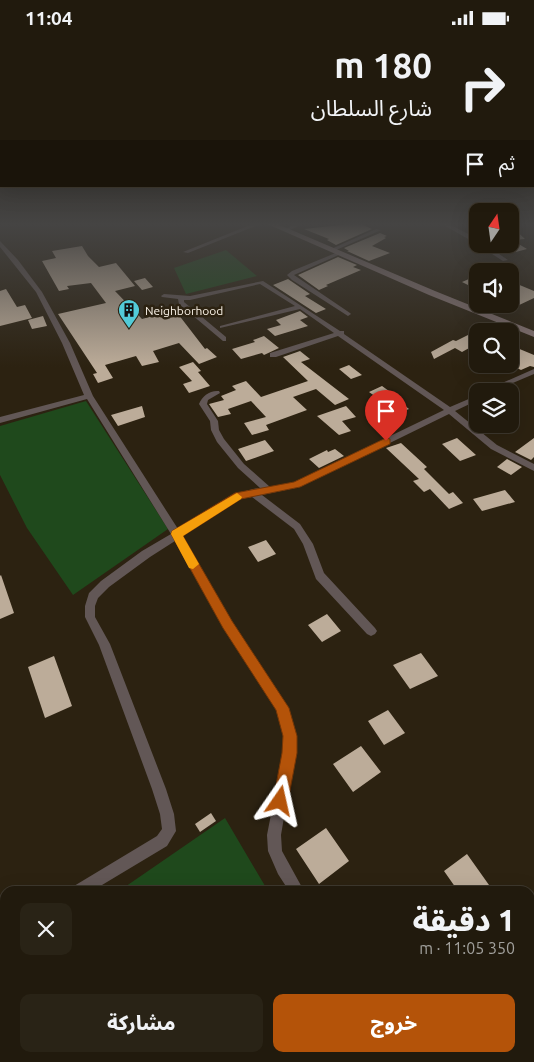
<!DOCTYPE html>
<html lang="ar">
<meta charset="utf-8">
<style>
body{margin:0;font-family:Ubuntu,"Noto Sans Arabic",sans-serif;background:#292316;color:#f1f3f6;direction:rtl;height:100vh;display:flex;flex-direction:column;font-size:19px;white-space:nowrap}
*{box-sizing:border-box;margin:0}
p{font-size:16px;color:#a2a19d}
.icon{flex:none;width:28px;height:28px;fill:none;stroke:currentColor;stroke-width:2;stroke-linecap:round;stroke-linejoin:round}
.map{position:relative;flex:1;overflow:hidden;direction:ltr}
.details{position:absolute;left:0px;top:851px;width:535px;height:176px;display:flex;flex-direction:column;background:#211a0d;border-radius:15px 15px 0 0;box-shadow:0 5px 20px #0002,0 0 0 1px #3e382e;direction:rtl}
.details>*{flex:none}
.guide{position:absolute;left:0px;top:0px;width:535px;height:152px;box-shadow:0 5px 20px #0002,0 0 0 1px #3e382e;direction:rtl;background:#211a0d;color:#f1f3f6;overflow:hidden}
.needle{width:32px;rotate:13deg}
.controls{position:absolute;left:469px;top:168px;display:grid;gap:10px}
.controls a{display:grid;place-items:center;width:50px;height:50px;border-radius:10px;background:#211a0d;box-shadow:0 5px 20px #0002,0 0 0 1px #3e382e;font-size:25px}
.pin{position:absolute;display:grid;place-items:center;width:42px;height:42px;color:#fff;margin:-51px -21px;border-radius:50% 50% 50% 0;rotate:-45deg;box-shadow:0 0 5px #0007}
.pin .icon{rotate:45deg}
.me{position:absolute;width:55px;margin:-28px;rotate:11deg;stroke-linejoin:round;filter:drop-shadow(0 0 4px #0008)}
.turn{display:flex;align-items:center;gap:18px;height:105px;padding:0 20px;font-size:22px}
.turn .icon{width:65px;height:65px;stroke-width:2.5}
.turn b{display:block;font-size:35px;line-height:42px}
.then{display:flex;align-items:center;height:48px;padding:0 20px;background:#0003;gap:10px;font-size:19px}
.round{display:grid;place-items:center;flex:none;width:52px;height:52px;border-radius:10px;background:#292316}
.summary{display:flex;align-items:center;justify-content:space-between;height:85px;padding:0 20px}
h1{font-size:30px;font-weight:800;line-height:38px}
.action{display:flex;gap:10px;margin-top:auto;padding:10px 20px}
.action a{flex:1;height:58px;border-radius:10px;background:#b45309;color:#fff;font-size:20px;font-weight:800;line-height:58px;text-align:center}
.action a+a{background:#292316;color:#f1f3f6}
.status{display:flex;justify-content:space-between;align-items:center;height:35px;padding:0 25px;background:#211a0d;direction:ltr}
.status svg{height:14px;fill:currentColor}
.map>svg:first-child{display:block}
</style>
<div class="status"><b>11:04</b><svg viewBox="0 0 49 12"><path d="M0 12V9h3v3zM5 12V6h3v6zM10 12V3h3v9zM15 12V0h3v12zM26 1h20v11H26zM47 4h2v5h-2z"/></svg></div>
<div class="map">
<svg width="534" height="1027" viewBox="0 0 534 1027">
<rect width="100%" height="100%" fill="#2c2211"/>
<path fill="#1f491c" d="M226 215 257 241 186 259 174 233Z
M86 366 168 494 73 560 27 493 0 440V391Z
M225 783 268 856H119Z
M5 935V1022L320 1023V1027H0V938Z"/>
<path fill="#bcac99" d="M359 188 372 194 336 210 327 205 329 204 304 194Z
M510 190 525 204 512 205 527 214 512 218 496 209H510Z
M380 198 387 201 384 202 386 203 372 211 390 218 369 226 347 216H349L344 213Z
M82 211 88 221 99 232 116 228 135 251 115 256 142 284 175 275 205 314 207 313 217 322 199 329 179 308 153 316 159 327 142 331 136 321 105 330 113 343 98 348 93 339 97 338 58 279 106 268 91 248 67 251 69 254 59 256 42 226 56 223 52 216Z
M338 222 357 230 353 232 361 235 326 250 328 251 319 255 298 240Z
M478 240V255L462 247Z
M145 243 153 252 142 255 134 246Z
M288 244 310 259 305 261 326 274 316 278 273 250Z
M510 246 534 256V263L515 272 510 269Z
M6 254 17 272 25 270 32 283 0 291V256Z
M300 276 308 282 300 285 308 291 275 301 267 294 281 290 276 285Z
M43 281 47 291 32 294 28 285Z
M472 298 478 301V308L462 317 455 313 434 324 431 317 453 305 456 306Z
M264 301 279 313 264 320 262 318 241 324 232 314 255 307 253 305Z
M510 310 534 320V332L530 331 521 335 509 329Z
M300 316 310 324 301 327 349 364 335 370 316 354 293 362 307 375 266 390 269 395 252 400 244 388 266 382 251 366 228 374 231 379 218 382 209 369 224 365 221 361 236 355 232 351 246 346 261 362 308 346 283 322Z
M193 327 201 336 198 337 210 351 189 358 183 349 192 346 179 332Z
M349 330 362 340 351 344 339 334Z
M382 351 396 361 394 362 409 374 399 378 369 357Z
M142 371 145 382 118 391 111 380Z
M346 371 356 382 342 386 351 396 339 400 317 381Z
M457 403 476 420 460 426 442 409Z
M534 403V422L531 425 515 417Z
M265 405 274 416 246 426 238 414Z
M401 408 427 432 424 434 449 459 453 457 463 468 449 474 430 454 424 457 413 446 419 444 386 413Z
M335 414 344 421 319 433 309 424 327 415 328 417Z
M507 424 522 432 511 440 497 432Z
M505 455 515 467 482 476 473 464Z
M266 505 276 519 258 527 248 512Z
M1 540 14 578 0 584V541Z
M327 579 341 596 322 607 308 590Z
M421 618 438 641 410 654 393 630Z
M54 621 72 671 45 683 28 632Z
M388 675 405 698 384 710 368 686Z
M361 711 381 737 353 757 333 729Z
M211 778 216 786 200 797 195 789Z
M326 793 349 826 319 849 296 814Z
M467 819 489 850 481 856H458L444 836Z"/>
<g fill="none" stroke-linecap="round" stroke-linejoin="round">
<path fill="#625756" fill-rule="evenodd" d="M255 188H263L188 218 183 217Z
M297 188H305L288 196 283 195Z
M440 188H447L478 204V209H484L508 225 503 226 478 210 477 209Z
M376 194 381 195 334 216 329 215Z
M0 206 18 225 42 257 70 308 93 361 178 494 235 459 253 454 260 453 238 433 217 407 211 395 210 386 199 369C202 361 210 355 219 356L220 358 208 365 207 369 218 386 219 395 224 404 244 429 270 452 295 447 444 375 338 301 276 322H270V318L334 298 300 274 220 293V291L295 271 260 249 190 265H184V267L226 302V306H223L179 269 178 264 162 262 161 261 164 259 190 261 263 246 340 296H344V299L450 372 478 360V365L455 376 497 410 534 429V436L491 414 449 379 300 452 262 460 300 489 313 509 324 538 375 593 377 596 375 599 371 601 367 599 316 544 303 509 294 494 252 462 240 464 182 501 231 586 288 673 296 701 295 718 281 800 282 816 304 856H289L278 839 268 816 267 800 283 718 284 701 277 675 223 592 175 506 150 522 109 552 98 563 95 571V582L110 609 166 754 174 779 176 796 167 811 92 856H72L74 851 157 801 162 794 160 779 152 754 99 610 85 582V571L89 558 101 546 142 516 171 499 87 364 0 388V382L84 360 62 308 36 257 0 212Z
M338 217 343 218 294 240 350 278 351 279 348 281 292 245 287 240 292 236Z
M534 334V339L494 356H484Z
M5 890V907L0 909V892Z
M435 1022H456L457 1027H437Z"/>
<path fill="#867473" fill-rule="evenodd" d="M265 188H275L435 256 534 296V302L429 260Z"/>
</g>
<linearGradient id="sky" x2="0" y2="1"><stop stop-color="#181309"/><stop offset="0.57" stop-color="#454443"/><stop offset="1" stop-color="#454443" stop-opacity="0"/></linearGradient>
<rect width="534" height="332" fill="url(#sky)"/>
<path fill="#b45309" stroke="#753606" d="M386 403 390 404V409L300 452 241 464 183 501 232 586 289 673 297 701V718L288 766 286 771 280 773 275 771 273 766 282 718 283 701 276 675 223 593 171 499 172 496 235 458 294 447Z"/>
<path fill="#f59e0b" d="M237 458 242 462 241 464 183 501 199 529 193 534 189 533 171 499 172 496Z"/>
<defs>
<g id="building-pin" transform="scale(1.125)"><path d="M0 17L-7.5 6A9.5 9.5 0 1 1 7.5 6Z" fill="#52cbd8" stroke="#2c2211"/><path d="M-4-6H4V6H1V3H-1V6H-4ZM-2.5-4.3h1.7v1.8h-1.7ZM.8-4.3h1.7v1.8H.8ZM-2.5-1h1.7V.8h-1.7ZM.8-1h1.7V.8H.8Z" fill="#111"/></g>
</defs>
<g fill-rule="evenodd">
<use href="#building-pin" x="129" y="275"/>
</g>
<g text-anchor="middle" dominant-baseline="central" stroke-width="5" stroke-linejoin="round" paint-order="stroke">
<g font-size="12" fill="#faf3e8" stroke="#2c2211" text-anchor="start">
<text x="145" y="275">Neighborhood</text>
</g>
</g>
</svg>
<div class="controls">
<a><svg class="needle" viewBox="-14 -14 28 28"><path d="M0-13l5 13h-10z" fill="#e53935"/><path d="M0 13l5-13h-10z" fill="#a2a19d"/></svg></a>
<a><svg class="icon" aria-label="sound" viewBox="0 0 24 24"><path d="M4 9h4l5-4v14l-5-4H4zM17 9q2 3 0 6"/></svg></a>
<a><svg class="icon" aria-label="search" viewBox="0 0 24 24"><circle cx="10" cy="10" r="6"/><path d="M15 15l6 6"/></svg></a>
<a><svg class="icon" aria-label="layers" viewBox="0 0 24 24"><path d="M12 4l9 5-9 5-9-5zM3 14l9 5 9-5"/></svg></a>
</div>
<div class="pin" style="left:386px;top:406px;background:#d93025"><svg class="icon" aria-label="arrive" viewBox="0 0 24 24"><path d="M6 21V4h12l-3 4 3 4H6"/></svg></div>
<svg class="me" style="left:280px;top:766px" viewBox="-20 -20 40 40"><path d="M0-17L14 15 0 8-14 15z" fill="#b45309" stroke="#fff" stroke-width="4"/></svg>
<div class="guide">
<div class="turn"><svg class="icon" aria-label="right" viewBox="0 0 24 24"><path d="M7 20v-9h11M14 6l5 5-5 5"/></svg><div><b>180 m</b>شارع السلطان</div></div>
<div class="then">ثم<svg class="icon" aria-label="arrive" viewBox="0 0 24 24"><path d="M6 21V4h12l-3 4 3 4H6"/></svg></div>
</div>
<section class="details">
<div class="summary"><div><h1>1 دقيقة</h1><p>350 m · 11:05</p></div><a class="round"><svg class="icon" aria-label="close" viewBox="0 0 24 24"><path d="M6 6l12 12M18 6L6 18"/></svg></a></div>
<div class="action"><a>خروج</a><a>مشاركة</a></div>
</section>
</div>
